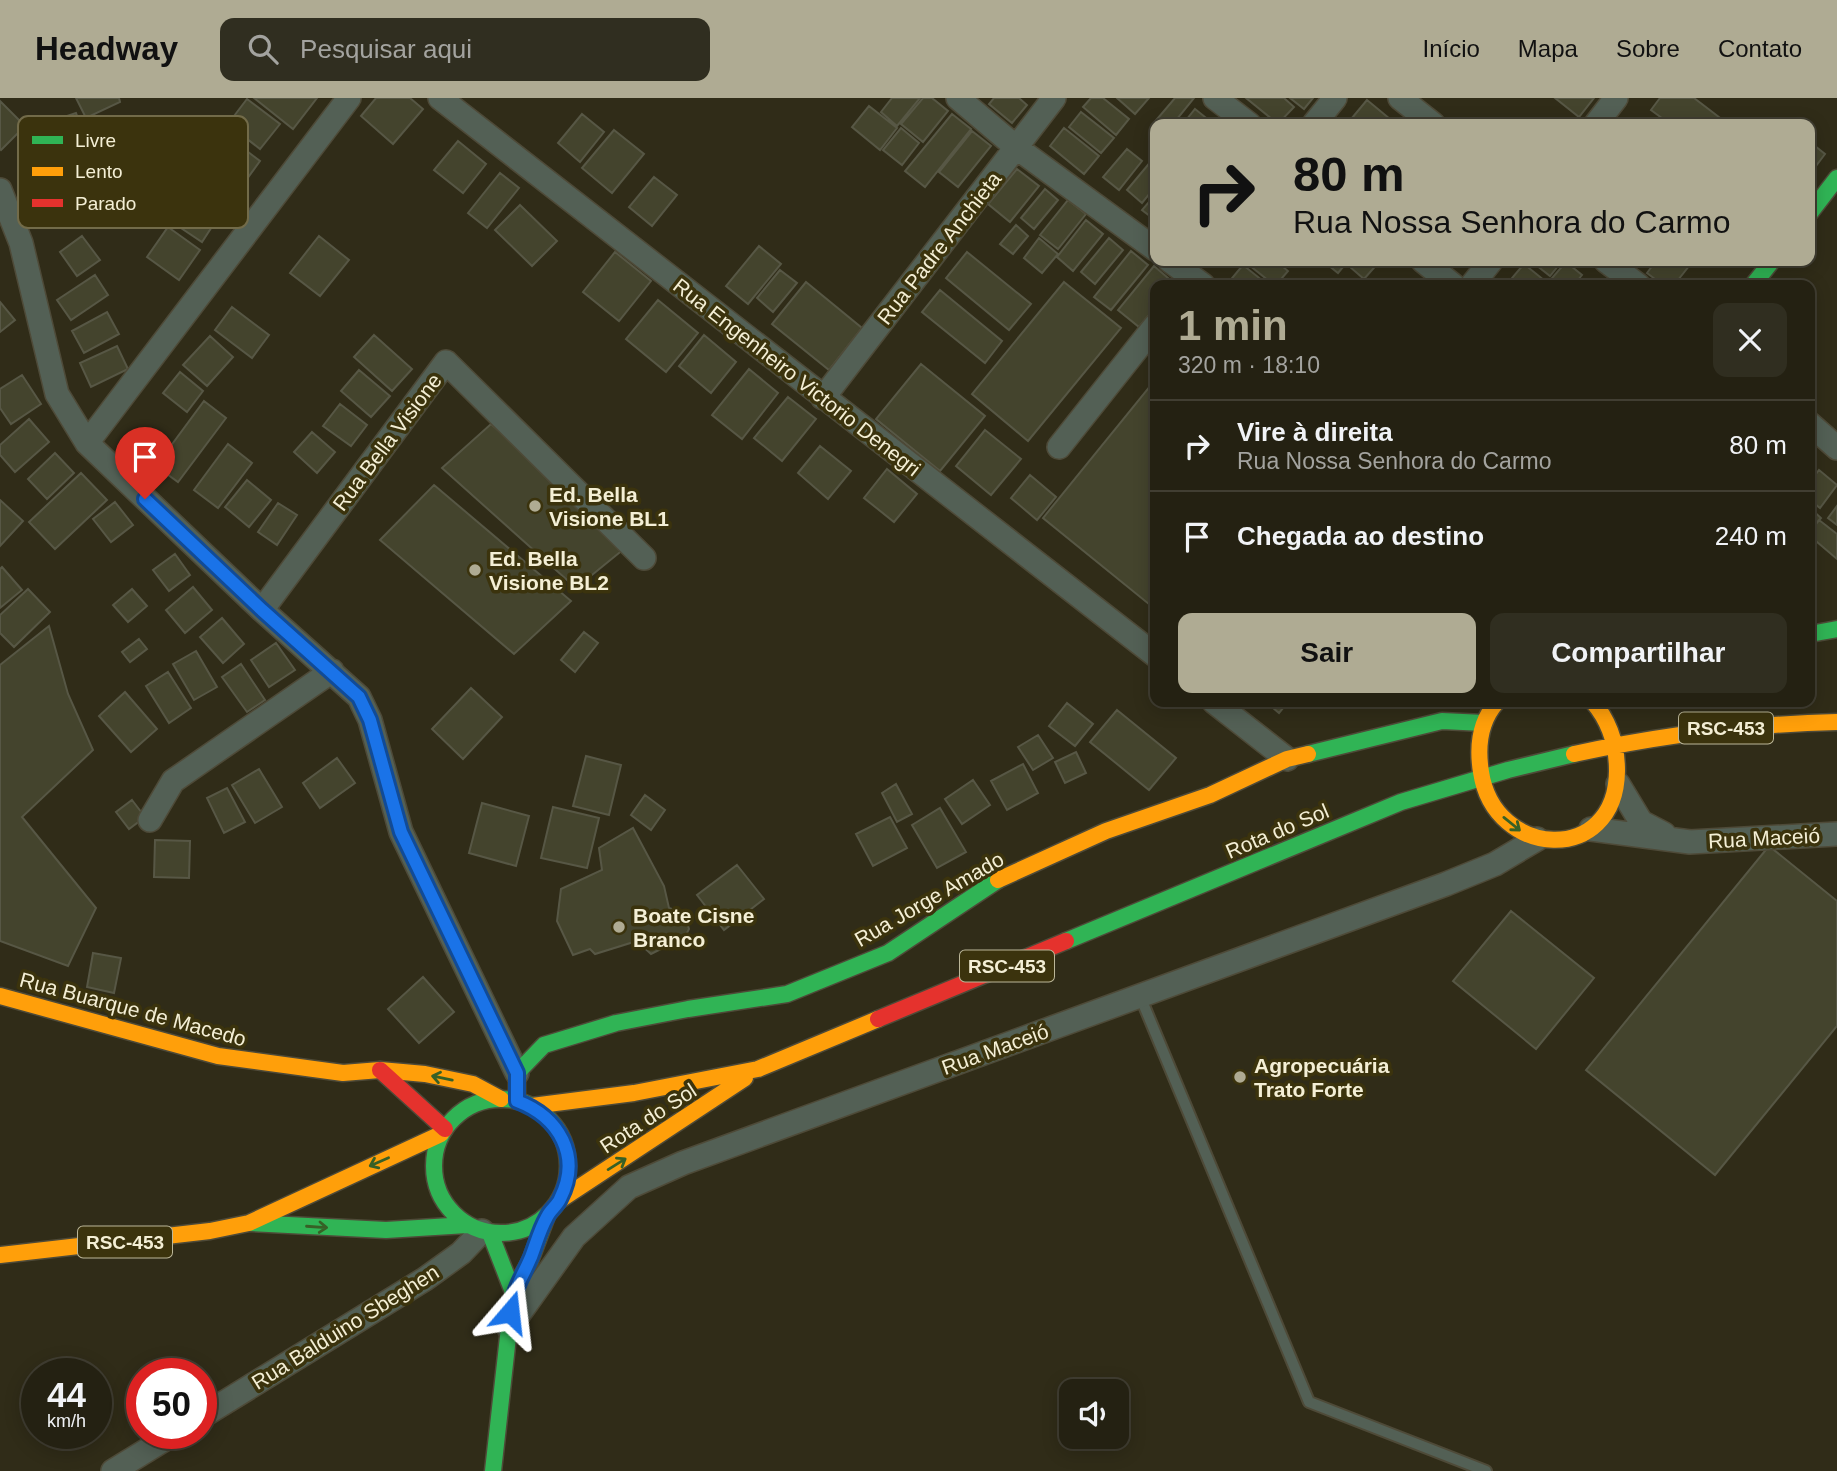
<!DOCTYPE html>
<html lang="pt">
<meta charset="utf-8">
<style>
body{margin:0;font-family:Arial,sans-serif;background:#302e20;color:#f1f3f6;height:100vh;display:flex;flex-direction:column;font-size:26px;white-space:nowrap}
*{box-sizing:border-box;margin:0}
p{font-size:23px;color:#a3a39f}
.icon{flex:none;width:38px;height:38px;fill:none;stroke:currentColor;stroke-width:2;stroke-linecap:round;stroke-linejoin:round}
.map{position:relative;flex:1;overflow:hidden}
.sheet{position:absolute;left:1150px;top:182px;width:665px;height:427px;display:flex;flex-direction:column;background:#242112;border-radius:14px;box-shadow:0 4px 18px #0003,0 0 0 2px #413e32}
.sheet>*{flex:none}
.banner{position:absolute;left:1150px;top:21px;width:665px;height:147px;border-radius:14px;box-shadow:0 4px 18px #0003,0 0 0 2px #413e32;background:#afab93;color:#111;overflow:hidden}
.tools{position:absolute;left:1059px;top:1281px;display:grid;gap:14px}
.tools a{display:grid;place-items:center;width:70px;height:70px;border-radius:14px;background:#242112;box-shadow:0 4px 18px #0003,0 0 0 2px #413e32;font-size:35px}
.speed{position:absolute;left:21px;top:1260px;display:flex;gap:14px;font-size:35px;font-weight:700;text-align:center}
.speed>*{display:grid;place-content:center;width:91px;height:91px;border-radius:50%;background:#242112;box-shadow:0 4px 18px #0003,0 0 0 2px #413e32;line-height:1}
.speed small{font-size:18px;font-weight:400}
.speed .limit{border:10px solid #d22;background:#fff;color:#111}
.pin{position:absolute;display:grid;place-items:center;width:60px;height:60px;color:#fff;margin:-72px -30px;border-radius:50% 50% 50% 0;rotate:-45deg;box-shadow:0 0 7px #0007}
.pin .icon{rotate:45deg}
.me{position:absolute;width:77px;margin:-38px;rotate:17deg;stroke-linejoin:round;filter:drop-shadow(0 0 5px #0008)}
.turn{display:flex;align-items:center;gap:24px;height:147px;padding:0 28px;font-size:32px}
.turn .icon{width:91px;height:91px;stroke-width:2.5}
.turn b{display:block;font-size:49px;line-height:60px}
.round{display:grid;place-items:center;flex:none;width:74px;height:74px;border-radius:14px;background:#302e20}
.head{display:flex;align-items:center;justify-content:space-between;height:119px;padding:0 28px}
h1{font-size:42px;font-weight:800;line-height:52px;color:#afab93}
.cta{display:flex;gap:14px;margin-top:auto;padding:14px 28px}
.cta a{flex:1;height:80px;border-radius:14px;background:#afab93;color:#111;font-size:28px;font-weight:800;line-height:80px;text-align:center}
.cta a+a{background:#302e20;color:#f1f3f6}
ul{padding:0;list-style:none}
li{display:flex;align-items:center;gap:21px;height:91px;padding:0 28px;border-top:2px solid #413e32}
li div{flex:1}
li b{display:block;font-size:26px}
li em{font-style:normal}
header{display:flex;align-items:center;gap:42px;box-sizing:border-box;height:98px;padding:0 35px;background:#afab93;color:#111}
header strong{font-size:33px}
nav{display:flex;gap:38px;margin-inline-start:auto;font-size:24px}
.search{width:490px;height:63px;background:#302e20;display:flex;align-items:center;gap:18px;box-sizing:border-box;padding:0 24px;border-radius:14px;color:#a3a39f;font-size:26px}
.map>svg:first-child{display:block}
</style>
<header>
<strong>Headway</strong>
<div class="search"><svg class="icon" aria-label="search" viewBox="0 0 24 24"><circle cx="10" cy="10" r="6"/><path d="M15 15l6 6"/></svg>Pesquisar aqui</div>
<nav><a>Início</a><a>Mapa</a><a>Sobre</a><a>Contato</a></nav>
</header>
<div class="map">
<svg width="1837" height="1373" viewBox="0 0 1837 1373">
<rect width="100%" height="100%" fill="#302c18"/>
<path fill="#44442d" stroke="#575745" stroke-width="2" d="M76 0H119L120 4 86 20Z
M254 0H317L293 31Z
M376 0H410L423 11 393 46 361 18Z
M892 0H920L897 28 881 14Z
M923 0H932L948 13 923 44 901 26Z
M994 0H1019L1027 7 1012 25 989 6Z
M1091 0H1103L1129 21 1116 37 1083 9Z
M1117 0H1149L1135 16Z
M1175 0H1194L1173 26H1155V30L1152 27Z
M1246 0H1284L1294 9 1278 26Z
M1290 0H1313L1304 11Z
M1555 0H1594L1579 19Z
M1660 0H1694L1728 26H1670L1651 12Z
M247 1 280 26 260 51 228 26Z
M1367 2 1396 26H1359L1352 20Z
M0 3 25 28 1 52 0 51Z
M869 8 897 30 880 52 852 29Z
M1195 11 1210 23 1207 26H1183Z
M1081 14 1114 40 1101 55 1069 29Z
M76 15 85 39 54 50 46 25Z
M582 16 604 34 580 64 558 45Z
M952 16 971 31 925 89 905 73Z
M901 30 919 45 902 67 883 52Z
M1064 30 1099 58 1084 76 1050 48Z
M614 32 644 56 612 95 582 70Z
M972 33 991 48 958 89 939 74Z
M458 43 486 66 463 95 434 72Z
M235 44 260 63 244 85 218 66Z
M1810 44 1825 56 1810 76Z
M1127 51 1142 63 1119 92 1103 79Z
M1152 62 1155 65V89L1142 105 1127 92Z
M1017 71 1039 88 1010 124 988 106Z
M500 75 519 90 487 130 468 115Z
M654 79 677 97 652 128 629 109Z
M1045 91 1058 102 1034 131 1021 120Z
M1155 97V122L1142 112Z
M1068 102 1086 116 1058 151 1040 137Z
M185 104 215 124 202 144 172 124Z
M520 107 557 143 532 168 495 132Z
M1086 122 1103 136 1073 173 1057 159Z
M1016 127 1028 138 1013 156 1000 146Z
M168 129 200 152 179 182 147 159Z
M82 138 100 162 77 178 60 154Z
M319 138 349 162 320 198 290 175Z
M1039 140 1058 156 1042 175 1024 160Z
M1109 140 1123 152 1095 186 1081 174Z
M759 148 781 166 748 206 726 188Z
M1131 153 1148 167 1111 212 1094 199Z
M615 154 651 183 619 223 583 194Z
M967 154 1031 206 1009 232 946 180Z
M1244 163H1276L1288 173 1276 187H1274Z
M1323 163H1348L1338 175Z
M1355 163H1380L1364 181 1350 169Z
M1531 163H1562L1550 178Z
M1656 163H1693L1674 187H1663L1647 175Z
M1566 164 1582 177 1574 187H1562L1552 180Z
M1524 166 1550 187H1521L1512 180Z
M1243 167 1268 187H1231L1228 185Z
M1154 168 1175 186 1155 187V210L1139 229 1118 212Z
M780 172 797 185 773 214 757 200Z
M95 177 108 197 71 222 57 202Z
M806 184 862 230 829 272 772 226Z
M1064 184 1121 230 1028 343 972 296Z
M940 192 1002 243 985 265 922 214Z
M658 202 698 235 666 274 626 241Z
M0 204 15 222 0 234Z
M232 209 269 237 252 260 215 232Z
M107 214 119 236 84 255 72 233Z
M374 237 412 271 392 293 354 259Z
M704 237 736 264 711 295 679 268Z
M210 238 233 259 207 288 183 267Z
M117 248 128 271 91 289 80 265Z
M921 266 985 318 940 373 876 321Z
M749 271 778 295 742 341 712 317Z
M359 272 390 298 371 319 341 293Z
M180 274 203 293 187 314 163 295Z
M22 277 41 306 11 326 0 310V291Z
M1155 282V511L1043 420Z
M788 299 816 321 782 363 754 340Z
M204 303 226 320 178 384 156 368Z
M340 306 367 327 351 348 323 328Z
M29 321 49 344 15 374 0 357V347Z
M491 326 630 446 576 490 442 370Z
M985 332 1021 361 991 397 956 368Z
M312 334 335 354 317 375 294 354Z
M228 346 252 365 218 410 194 392Z
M820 348 851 373 828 401 798 375Z
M55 355 74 375 47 401 28 381Z
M887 371 917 396 894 424 864 400Z
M1819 372 1837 387 1820 410 1810 402V384Z
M81 375 107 402 55 451 29 424Z
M1030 377 1056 399 1037 422 1011 400Z
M247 382 271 402 249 429 225 409Z
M434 387 571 503 514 556 380 442Z
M0 402 23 423 0 448Z
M115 404 133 427 111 444 93 421Z
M278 405 297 417 277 447 258 434Z
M1837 408V427L1828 420Z
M1810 410 1821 420 1810 433Z
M1819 422 1837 436V461L1810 438V433Z
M175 456 190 477 169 493 153 472Z
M2 469 22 492 0 510V471Z
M193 489 212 512 185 535 166 512Z
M28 491 50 514 14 549 0 535V517Z
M132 491 147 508 128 524 113 507Z
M222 520 244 546 223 565 200 539Z
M49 528 68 596 93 652 22 719 96 810 68 868 0 843V567Z
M584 534 598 545 575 574 561 562Z
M139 541 147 551 130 564 122 554Z
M276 545 295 572 269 589 251 562Z
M196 553 217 589 194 602 173 566Z
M241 566 265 602 247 614 222 579Z
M168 574 191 610 169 625 146 588Z
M471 590 502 619 463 661 432 631Z
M125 594 157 631 131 654 99 618Z
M1266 604H1288L1279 615Z
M1067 605 1093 626 1075 648 1049 628Z
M1117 612 1176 660 1149 692 1090 644Z
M1038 637 1053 660 1033 672 1018 649Z
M1076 654 1086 675 1065 685 1055 664Z
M586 658 621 667 609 717 573 708Z
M337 660 355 685 320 710 303 685Z
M1023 666 1038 695 1007 712 991 683Z
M259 671 282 709 255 725 232 687Z
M973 682 990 707 962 726 945 701Z
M896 686 912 716 897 724 882 695Z
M227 690 245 724 224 735 207 700Z
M645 697 665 712 651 732 631 717Z
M132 702 145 719 129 731 116 714Z
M482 705 529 718 516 768 469 755Z
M553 709 599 720 587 770 541 760Z
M940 710 966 754 937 770 912 727Z
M890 719 907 750 873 768 856 736Z
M633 730 664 788 669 810 684 815 689 831 685 839 651 856 637 843 595 856 590 851 573 857 557 823 561 791 602 772 599 750Z
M155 742 190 743 189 780 154 779Z
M1769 748 1837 803V928L1715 1077 1586 972Z
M737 767 764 801 724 832 697 797Z
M1511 813 1594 880 1536 951 1453 883Z
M93 855 121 860 114 895 87 889Z
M423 879 454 914 419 945 388 911Z"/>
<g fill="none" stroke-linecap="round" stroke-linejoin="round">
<g stroke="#4e4a38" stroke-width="14">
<path id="lane" d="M1140 898 1309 1304 1486 1373"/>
</g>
<g stroke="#4e4a38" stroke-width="26">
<path id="street" d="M440 0 1155 557
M958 0 1017 50 1155 151
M1215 0 1249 26
M1400 0 1433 26
M1314 26 1335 0
M1596 26 1616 0
M0 92 21 145 57 296 87 345 262 512 359 599 370 622 401 734 517 975
M1170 163 1203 187
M1423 163 1453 187
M1606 163 1638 187
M1472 187 1491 163
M823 300 1054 0
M1810 326 1837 350
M87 345 349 0
M1059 349 1155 228
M262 512 446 264 644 460
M1214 604 1287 661
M1618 686 1641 724 1664 736
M150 722 173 683 332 573
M1591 731 1690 744 1837 736
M509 1230 574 1139 629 1089 683 1065 1446 786 1495 766 1537 741
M201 1319 425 1181 461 1155 482 1133
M113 1373 175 1335"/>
</g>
<g stroke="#4e4a38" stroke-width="19">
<path id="fast" d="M1810 115 1837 80
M1753 187 1772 163
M1810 536 1837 531
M1308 656 1442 623 1484 625
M1066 843 1401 704 1508 672 1574 656
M434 1068a67 67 0 1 1 134 0a67 67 0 1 1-134 0Z
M517 1003V975L544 947 616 925 688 911 787 896 888 855 998 782
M251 1125 386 1132 467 1127
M490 1135 513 1194
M493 1373 513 1194 530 1163 547 1118"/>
</g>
<g stroke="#4e4a38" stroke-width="19">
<path id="slow" d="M1497 604C1480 623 1477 649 1481 674 1494 761 1616 768 1617 673 1617 647 1610 624 1593 604
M1574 656C1662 637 1748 626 1837 624
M998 782 1106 733 1210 697 1287 661 1308 656
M0 898 218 958 343 975 380 972 425 976 473 986 501 1001
M532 1008 634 995 758 971 878 921
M560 1102 745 980
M0 1157 210 1133 249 1125 441 1036"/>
</g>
<g stroke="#4e4a38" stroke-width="19">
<path id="jam" d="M878 921 1066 843
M380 972 445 1031"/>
</g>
<use href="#lane" stroke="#536055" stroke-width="10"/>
<use href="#street" stroke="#536055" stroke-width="23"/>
<use href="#fast" stroke="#30b455" stroke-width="16"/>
<use href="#slow" stroke="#ff9f0a" stroke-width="16"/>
<use href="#jam" stroke="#e5322d" stroke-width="16"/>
</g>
<defs><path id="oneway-shaft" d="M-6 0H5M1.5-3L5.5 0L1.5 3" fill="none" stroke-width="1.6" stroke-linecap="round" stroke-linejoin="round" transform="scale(1.75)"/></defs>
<g stroke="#376026">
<use href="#oneway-shaft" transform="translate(1512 726) rotate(39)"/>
<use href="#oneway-shaft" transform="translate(442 980) rotate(-168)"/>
<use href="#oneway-shaft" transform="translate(379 1064) rotate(156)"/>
<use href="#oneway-shaft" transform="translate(617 1066) rotate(-32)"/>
<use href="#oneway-shaft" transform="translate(317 1129) rotate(4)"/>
</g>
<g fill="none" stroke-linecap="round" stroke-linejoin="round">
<g stroke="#114b97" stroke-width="18">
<path id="route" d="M145 401 262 512 359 599 370 622 401 734 517 975V1003C559 1019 582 1058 560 1101 557 1108 550 1112 547 1119 540 1131 536 1146 531 1159 522 1180 514 1190 510 1214"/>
</g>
<use href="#route" stroke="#1a73e8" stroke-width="12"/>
</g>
<g fill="#afab93" stroke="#3b330d" stroke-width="2.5">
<circle cx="535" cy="408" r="7"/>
<circle cx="475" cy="472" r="7"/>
<circle cx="619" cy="829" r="7"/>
<circle cx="1240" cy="979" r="7"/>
</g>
<g text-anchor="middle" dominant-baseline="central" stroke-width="7" stroke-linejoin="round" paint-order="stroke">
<g fill="#3b330d" stroke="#bcb799" stroke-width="2">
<rect x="1679" y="614.5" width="94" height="31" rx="5"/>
<rect x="960" y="852.5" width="94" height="31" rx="5"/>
<rect x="78" y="1128.5" width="94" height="31" rx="5"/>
</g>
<g font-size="19" font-weight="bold" fill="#f4efd5">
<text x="1726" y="630">RSC-453</text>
<text x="1007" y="868">RSC-453</text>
<text x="125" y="1144">RSC-453</text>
</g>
<g font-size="21" fill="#f4efd5" stroke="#3b330d">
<text transform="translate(939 150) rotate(-52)">Rua Padre Anchieta</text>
<text transform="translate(797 279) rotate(38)">Rua Engenheiro Victorio Denegri</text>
<text transform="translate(387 344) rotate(-53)">Rua Bella Visione</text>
<text transform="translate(1277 733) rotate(-23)">Rota do Sol</text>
<text transform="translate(1764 740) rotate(-3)">Rua Maceió</text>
<text transform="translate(929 801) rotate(-30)">Rua Jorge Amado</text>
<text transform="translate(133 911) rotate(15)">Rua Buarque de Macedo</text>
<text transform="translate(995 951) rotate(-20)">Rua Maceió</text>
<text transform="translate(648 1020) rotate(-33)">Rota do Sol</text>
<text transform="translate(345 1229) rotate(-32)">Rua Balduino Sbeghen</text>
</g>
<g font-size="21" font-weight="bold" fill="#f4efd5" stroke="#3b330d" text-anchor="start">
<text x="549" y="396">Ed. Bella<tspan x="549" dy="24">Visione BL1</tspan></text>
<text x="489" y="460">Ed. Bella<tspan x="489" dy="24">Visione BL2</tspan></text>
<text x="633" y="817">Boate Cisne<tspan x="633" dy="24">Branco</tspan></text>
<text x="1254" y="967">Agropecuária<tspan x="1254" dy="24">Trato Forte</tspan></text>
</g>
</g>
<rect x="18" y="18" width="230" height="112" rx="10" fill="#3b330d" stroke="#726b49" stroke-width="2"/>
<rect x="32" y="38" width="31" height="8" fill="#30b455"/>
<rect x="32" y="69" width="31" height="9" fill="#ff9f0a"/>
<rect x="32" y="101" width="31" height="8" fill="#e5322d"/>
<g font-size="19" fill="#f4efd5">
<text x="75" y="49">Livre</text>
<text x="75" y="80">Lento</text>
<text x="75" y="112">Parado</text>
</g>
</svg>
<div class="tools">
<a><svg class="icon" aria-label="sound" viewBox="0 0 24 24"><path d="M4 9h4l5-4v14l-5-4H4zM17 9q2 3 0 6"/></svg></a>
</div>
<div class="speed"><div>44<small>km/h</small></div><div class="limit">50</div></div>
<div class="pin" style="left:145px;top:401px;background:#d93025"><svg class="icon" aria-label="arrive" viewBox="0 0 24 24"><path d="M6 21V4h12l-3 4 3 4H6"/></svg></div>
<svg class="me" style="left:510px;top:1214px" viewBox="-20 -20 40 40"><path d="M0-17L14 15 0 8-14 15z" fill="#1a73e8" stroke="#fff" stroke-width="4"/></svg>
<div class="banner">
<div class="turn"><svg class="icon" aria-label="right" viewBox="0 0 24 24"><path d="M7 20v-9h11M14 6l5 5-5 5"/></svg><div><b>80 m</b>Rua Nossa Senhora do Carmo</div></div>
</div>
<section class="sheet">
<div class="head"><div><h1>1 min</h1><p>320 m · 18:10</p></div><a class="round"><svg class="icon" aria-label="close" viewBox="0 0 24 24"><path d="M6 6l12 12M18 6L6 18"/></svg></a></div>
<ul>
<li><svg class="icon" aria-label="right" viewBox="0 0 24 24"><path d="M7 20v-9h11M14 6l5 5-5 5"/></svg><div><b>Vire à direita</b><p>Rua Nossa Senhora do Carmo</p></div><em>80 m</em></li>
<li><svg class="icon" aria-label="arrive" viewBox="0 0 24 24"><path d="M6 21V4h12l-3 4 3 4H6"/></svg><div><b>Chegada ao destino</b></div><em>240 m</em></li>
</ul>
<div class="cta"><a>Sair</a><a>Compartilhar</a></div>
</section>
</div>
